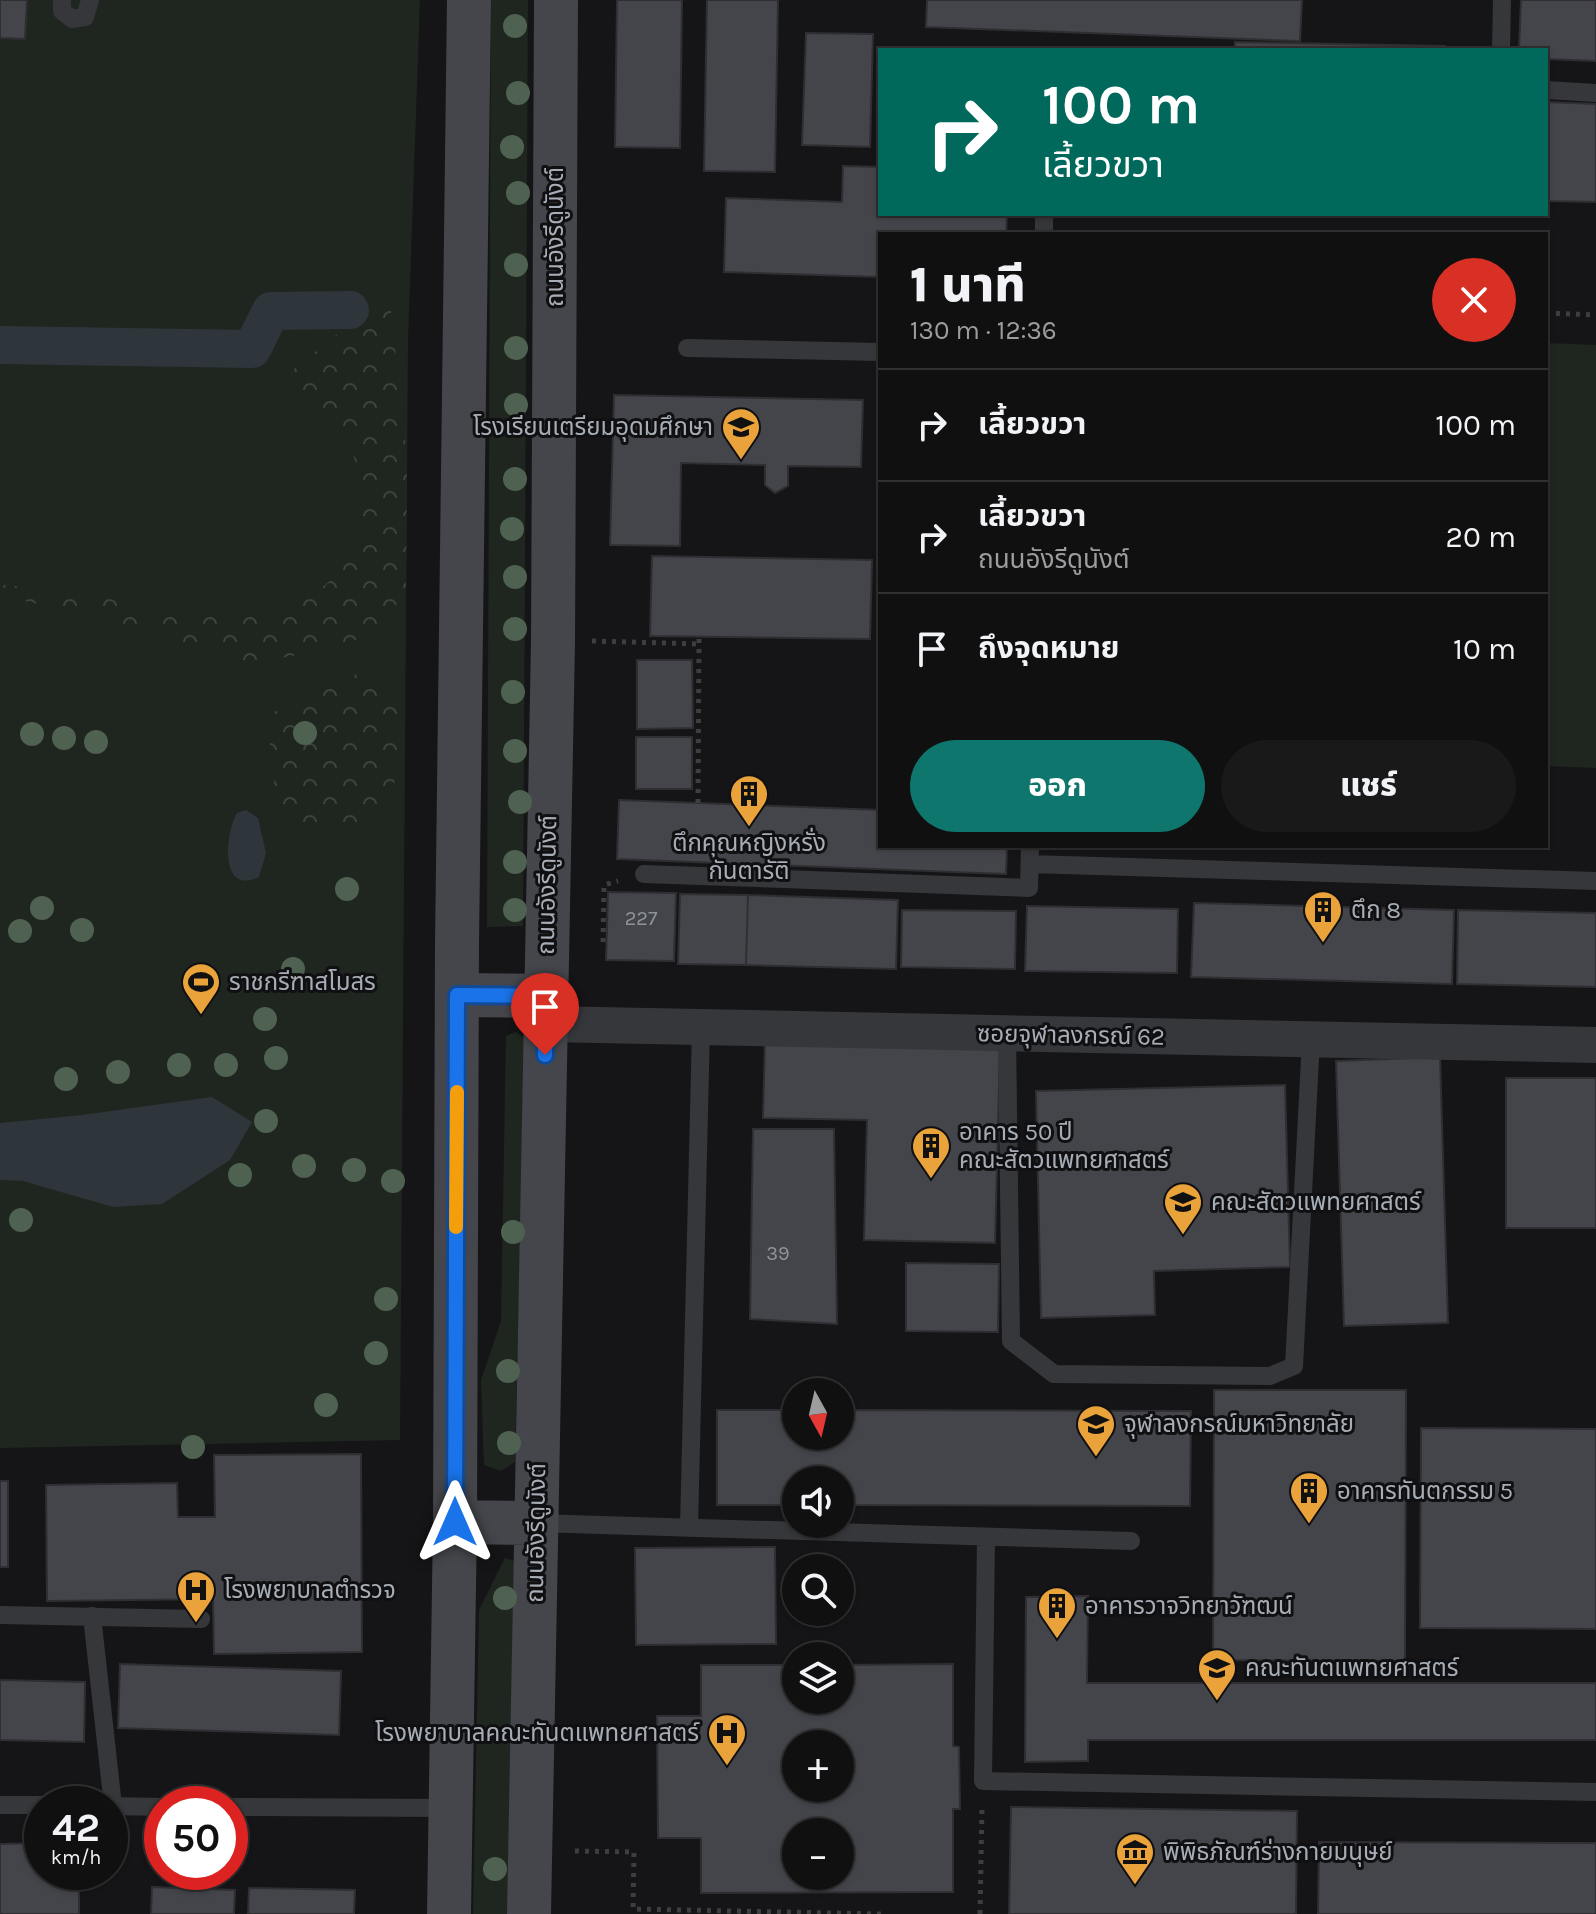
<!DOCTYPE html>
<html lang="th">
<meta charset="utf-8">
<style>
body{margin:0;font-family:Karla,"Noto Sans Thai",sans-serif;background:#19191a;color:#f1f3f6;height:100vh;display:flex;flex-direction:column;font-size:30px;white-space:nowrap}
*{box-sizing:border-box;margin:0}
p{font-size:26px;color:#9c9d9f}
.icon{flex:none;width:44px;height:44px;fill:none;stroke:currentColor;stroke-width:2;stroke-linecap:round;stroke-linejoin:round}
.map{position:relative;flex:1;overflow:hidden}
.details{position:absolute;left:878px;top:232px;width:670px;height:616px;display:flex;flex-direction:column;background:#101011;border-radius:0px;box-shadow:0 2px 6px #0004,0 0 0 2px #303031}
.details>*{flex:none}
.banner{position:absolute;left:878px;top:48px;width:670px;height:168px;border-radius:0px;box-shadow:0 2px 6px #0004,0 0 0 2px #303031;background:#00695c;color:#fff;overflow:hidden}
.needle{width:52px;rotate:172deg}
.buttons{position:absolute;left:782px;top:1378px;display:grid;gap:16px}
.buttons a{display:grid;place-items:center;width:72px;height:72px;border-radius:50%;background:#101011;box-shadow:0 2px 6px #0004,0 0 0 2px #303031;font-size:40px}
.speed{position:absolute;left:24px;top:1786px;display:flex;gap:16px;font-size:40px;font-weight:700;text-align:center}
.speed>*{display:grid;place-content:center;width:104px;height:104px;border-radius:50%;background:#101011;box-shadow:0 2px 6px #0004,0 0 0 2px #303031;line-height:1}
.speed small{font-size:20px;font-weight:400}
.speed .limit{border:12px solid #d22;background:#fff;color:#111}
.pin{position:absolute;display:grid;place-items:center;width:68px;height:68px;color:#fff;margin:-82px -34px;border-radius:50% 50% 50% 0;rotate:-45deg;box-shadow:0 0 8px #0007}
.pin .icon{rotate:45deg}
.me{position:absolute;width:88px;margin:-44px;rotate:0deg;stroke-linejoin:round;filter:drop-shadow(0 0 6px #0008)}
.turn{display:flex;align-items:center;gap:28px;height:168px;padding:0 32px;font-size:36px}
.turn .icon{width:104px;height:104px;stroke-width:2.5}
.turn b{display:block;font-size:56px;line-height:68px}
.round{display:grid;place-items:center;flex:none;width:84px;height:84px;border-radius:42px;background:#19191a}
.headline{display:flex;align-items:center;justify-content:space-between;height:136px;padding:0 32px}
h1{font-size:48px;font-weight:800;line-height:60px}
.primary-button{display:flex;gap:16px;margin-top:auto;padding:16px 32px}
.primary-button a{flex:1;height:92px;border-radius:48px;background:#0f766e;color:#fff;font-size:32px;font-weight:800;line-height:92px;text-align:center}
.primary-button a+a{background:#19191a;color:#f1f3f6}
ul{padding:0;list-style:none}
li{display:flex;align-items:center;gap:24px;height:112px;padding:0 32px;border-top:2px solid #303031}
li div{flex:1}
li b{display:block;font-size:30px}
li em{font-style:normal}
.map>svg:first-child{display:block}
</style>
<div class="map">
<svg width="1596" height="1914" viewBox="0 0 1596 1914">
<defs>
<pattern id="forest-crowns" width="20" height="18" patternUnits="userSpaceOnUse" patternTransform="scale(2)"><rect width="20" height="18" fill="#1f2620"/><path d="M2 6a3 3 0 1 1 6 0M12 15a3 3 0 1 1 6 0" fill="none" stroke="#3d433e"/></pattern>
</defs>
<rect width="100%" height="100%" fill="#151517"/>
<path fill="#1f2620" d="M0 0H420L408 339 400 1440 0 1448Z
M491 0H528L523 926 487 927Z
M1546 343 1596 345V768L1546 766Z
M516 1032 525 1039 515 1462 501 1471 484 1465 481 1380 501 1321 506 1036Z
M505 1558 514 1561 509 1914H473L479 1610Z"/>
<path fill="url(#forest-crowns)" d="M372 306 391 311 407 457 406 593 370 636 306 653 251 664 108 621 0 595V587L4 585C43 588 81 593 119 601 187 614 274 631 331 580 343 570 349 551 356 538 367 512 358 454 343 431H320L314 408 284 377Z
M359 673 379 680 399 698C400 738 402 768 387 806L368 810 348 832 327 833 295 826 276 793 269 752 274 712 301 693 319 696 329 684Z"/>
<path fill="#2e363c" d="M246 810 258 818 266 853 259 877C219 896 225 833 237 813Z
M212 1097 252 1122 230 1160 162 1204 113 1207 23 1181 0 1180V1123L82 1115Z"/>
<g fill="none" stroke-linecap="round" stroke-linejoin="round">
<path stroke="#2e363c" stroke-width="38" d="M0 345 252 349 271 311 350 310"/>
</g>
<path fill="#44454a" stroke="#2f2f33" stroke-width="2" fill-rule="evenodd" d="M0 0H27L25 39 0 38Z
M617 0H682L680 148 615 147Z
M707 0H778L775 172 704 171Z
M927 0H1302L1300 41 926 27Z
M1521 0H1596V61L1546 59V50H1519Z
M806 33 873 34 870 147 802 145Z
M1235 42 1445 46V50H1235Z
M1546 102 1596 104V202L1546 201Z
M843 166 880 167V214H1007L1006 234H880V277L724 272 726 198 842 202Z
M614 395 863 400 861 467 788 466V486L775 493 765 485V465L681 463 680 546 610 545Z
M652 556 872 560 870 639 650 636Z
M637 660H692L693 728 637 729Z
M636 737H692V789H636Z
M619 800 880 810V846H1007L1006 874 617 859Z
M608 892 676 893 674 961 606 960Z
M680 894 748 895 746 965 678 964Z
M748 895 898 900 896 969 746 965Z
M1194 903 1454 910 1452 984 1191 977Z
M1027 906 1178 909 1177 973 1025 971Z
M902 910 1016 911 1015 969 901 967Z
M1458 910 1596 913V987L1457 984Z
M765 1040 1000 1046 995 1243 864 1240 867 1120 763 1118Z
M1440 1057 1448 1323 1344 1326 1336 1061Z
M1506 1078H1596V1228H1506Z
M1285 1085 1290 1267 1154 1271 1155 1315 1041 1318 1036 1091Z
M753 1129H834L837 1324 750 1319Z
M906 1263 999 1264 998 1332 906 1331Z
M1214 1390H1406L1405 1661 1213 1660Z
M717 1410H796V1436H840V1410L1191 1411 1190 1506 840 1505V1480H796V1505H717Z
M1421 1428 1596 1429V1629L1420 1628Z
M361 1454 362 1652 214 1654 213 1599 47 1601 46 1485 177 1483 178 1517H215L214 1455Z
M0 1481H8V1567H0Z
M775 1547 776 1644 636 1645 635 1548Z
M1088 1596 1087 1683H1596V1740H1088V1761L1025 1762 1026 1597Z
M120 1664 341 1671 339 1735 118 1728Z
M953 1664V1746L959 1747 960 1809H953V1892L701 1893V1838H658L657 1716H701V1665H796V1700H840V1665ZM796 1744H840V1788H796ZM796 1832H840V1876H796Z
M0 1680 85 1682 84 1742 0 1740Z
M1011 1807 1297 1811 1296 1914H1009Z
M1319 1842 1596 1843V1914H1318Z
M42 1843V1872H79V1914H0V1844Z
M152 1887 235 1890 234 1914H151Z
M249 1888 355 1890 354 1914H248Z"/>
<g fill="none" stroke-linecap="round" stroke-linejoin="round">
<path stroke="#3c3e42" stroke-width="5" stroke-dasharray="4 6" stroke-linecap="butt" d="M1546 313 1596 315
M592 641 699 644
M698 803 699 637
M603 942 604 885 618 881
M575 1851 634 1852 633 1909 882 1914
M980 1914 982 1806"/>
<path stroke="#36373b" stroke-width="18" d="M62 0V11L72 19 85 17 90 0
M1501 50 1502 0
M1546 90 1596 93
M1044 234V214
M687 348 880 352
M1030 864 1596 881
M644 874 1029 888 1030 846
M1007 1033 1011 1341 1054 1374 1270 1376 1294 1366 1311 1039
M536 1523 1131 1541
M689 1528 701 1028
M986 1537 983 1781 1596 1792
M0 1615 201 1619
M92 1616 113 1806
M0 1805H42
M110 1806 162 1807
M230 1807 451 1808"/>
<path stroke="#36373b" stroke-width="36" d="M546 1024 1596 1045"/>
<path stroke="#44464b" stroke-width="44" d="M457 995 545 996
M455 1522 536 1523
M449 1914 455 1522 457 944 469 0
M529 1914 553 642 556 0"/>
</g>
<g fill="#4f6150">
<circle cx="515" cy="26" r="12"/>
<circle cx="518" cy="93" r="12"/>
<circle cx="512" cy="147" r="12"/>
<circle cx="518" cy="193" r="12"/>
<circle cx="516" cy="265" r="12"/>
<circle cx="516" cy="348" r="12"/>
<circle cx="516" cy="405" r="12"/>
<circle cx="515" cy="479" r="12"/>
<circle cx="512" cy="529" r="12"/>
<circle cx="515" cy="577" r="12"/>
<circle cx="515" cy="629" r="12"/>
<circle cx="513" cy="692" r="12"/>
<circle cx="305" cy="733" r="12"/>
<circle cx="32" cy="734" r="12"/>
<circle cx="64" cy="738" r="12"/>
<circle cx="96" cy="742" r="12"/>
<circle cx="515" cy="751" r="12"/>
<circle cx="520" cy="802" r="12"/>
<circle cx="515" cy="862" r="12"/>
<circle cx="347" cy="889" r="12"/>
<circle cx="42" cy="908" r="12"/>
<circle cx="515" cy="910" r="12"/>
<circle cx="82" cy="930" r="12"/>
<circle cx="20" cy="931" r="12"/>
<circle cx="293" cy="969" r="12"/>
<circle cx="265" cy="1019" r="12"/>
<circle cx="276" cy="1058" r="12"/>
<circle cx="179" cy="1065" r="12"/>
<circle cx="226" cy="1065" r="12"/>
<circle cx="118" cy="1072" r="12"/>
<circle cx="66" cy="1079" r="12"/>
<circle cx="266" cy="1121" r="12"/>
<circle cx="304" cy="1166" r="12"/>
<circle cx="354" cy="1170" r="12"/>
<circle cx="240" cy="1175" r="12"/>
<circle cx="393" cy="1181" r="12"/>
<circle cx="21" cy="1220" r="12"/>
<circle cx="513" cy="1232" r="12"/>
<circle cx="386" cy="1299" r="12"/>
<circle cx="376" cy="1353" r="12"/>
<circle cx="508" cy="1371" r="12"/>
<circle cx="326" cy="1405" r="12"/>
<circle cx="509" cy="1443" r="12"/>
<circle cx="193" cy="1447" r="12"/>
<circle cx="505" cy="1598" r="12"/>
<circle cx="495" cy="1869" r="12"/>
</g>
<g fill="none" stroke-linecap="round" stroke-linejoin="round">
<g stroke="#114b97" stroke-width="20">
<path id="route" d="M455 1522 457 995 545 996V1055"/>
</g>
<use href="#route" stroke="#1a73e8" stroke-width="14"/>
<path stroke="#f59e0b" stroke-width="14" d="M456 1227 457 1092"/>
</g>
<defs>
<g id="school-pin" transform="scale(2)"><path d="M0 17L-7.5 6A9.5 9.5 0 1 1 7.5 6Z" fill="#e9a33a" stroke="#101012"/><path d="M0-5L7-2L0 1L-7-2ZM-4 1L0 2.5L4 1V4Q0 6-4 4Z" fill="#111"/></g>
<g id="building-pin" transform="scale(2)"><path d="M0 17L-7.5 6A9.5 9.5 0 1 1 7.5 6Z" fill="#e9a33a" stroke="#101012"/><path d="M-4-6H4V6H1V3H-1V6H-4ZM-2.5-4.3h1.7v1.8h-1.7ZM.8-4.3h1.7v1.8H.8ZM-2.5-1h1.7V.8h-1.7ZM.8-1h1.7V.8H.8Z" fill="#111"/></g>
<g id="stadium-pin" transform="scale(2)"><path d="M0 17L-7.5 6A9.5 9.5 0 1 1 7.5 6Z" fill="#e9a33a" stroke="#101012"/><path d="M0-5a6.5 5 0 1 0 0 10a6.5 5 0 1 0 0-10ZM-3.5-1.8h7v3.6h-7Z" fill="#111"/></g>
<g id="university-pin" transform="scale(2)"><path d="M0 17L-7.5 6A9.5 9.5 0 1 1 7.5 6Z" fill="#e9a33a" stroke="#101012"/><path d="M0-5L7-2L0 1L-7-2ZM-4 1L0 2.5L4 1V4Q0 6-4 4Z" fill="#111"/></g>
<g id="hospital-pin" transform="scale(2)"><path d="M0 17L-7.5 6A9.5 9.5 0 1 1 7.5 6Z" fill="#e9a33a" stroke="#101012"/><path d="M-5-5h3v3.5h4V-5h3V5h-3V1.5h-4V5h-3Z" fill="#111"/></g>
<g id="museum-pin" transform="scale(2)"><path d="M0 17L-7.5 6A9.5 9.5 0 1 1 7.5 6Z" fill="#e9a33a" stroke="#101012"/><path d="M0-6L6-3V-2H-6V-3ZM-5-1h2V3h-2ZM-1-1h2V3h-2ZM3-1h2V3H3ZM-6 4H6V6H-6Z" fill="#111"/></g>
</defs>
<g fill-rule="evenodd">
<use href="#school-pin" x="741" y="427"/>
<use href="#building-pin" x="749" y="794"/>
<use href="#building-pin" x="1323" y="910"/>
<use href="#stadium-pin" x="201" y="982"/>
<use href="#building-pin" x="931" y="1146"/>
<use href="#university-pin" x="1183" y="1202"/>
<use href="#university-pin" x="1096" y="1424"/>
<use href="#building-pin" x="1309" y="1491"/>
<use href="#hospital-pin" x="196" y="1590"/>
<use href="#building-pin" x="1057" y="1606"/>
<use href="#university-pin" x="1217" y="1668"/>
<use href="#hospital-pin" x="727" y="1733"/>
<use href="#museum-pin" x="1135" y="1852"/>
</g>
<g text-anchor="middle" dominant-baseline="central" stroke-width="6" stroke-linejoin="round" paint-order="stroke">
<g font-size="20" fill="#8e939b">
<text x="641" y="918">227</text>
<text x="778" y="1253">39</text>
</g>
<g font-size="24" fill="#a7adb6" stroke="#101012">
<text transform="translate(555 237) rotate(-90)">ถนนอังรีดูนังต์</text>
<text transform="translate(547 885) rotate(-89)">ถนนอังรีดูนังต์</text>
<text transform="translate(1071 1035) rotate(1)">ซอยจุฬาลงกรณ์ 62</text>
<text transform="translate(536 1533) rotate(-89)">ถนนอังรีดูนังต์</text>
</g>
<g font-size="24" fill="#a7adb6" stroke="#101012" text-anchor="start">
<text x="713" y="427" text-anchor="end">โรงเรียนเตรียมอุดมศึกษา</text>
<text x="749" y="843" text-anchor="middle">ตึกคุณหญิงหรั่ง<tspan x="749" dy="28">กันตารัติ</tspan></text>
<text x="1351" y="910">ตึก 8</text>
<text x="229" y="982">ราชกรีฑาสโมสร</text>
<text x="959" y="1132">อาคาร 50 ปี<tspan x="959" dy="28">คณะสัตวแพทยศาสตร์</tspan></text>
<text x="1211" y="1202">คณะสัตวแพทยศาสตร์</text>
<text x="1124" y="1424">จุฬาลงกรณ์มหาวิทยาลัย</text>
<text x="1337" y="1491">อาคารทันตกรรม 5</text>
<text x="224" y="1590">โรงพยาบาลตำรวจ</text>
<text x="1085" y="1606">อาคารวาจวิทยาวัฑฒน์</text>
<text x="1245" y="1668">คณะทันตแพทยศาสตร์</text>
<text x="699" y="1733" text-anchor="end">โรงพยาบาลคณะทันตแพทยศาสตร์</text>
<text x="1163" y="1852">พิพิธภัณฑ์ร่างกายมนุษย์</text>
</g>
</g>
</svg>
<div class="buttons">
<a><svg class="needle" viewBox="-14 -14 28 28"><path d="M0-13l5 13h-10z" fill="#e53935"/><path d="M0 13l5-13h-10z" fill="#9c9d9f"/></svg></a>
<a><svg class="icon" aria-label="sound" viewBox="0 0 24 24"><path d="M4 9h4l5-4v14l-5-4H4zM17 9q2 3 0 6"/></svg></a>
<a><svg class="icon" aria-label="search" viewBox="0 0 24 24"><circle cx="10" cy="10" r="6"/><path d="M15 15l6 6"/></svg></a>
<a><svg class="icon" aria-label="layers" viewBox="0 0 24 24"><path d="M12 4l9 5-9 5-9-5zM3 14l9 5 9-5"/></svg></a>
<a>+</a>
<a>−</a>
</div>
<div class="speed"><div>42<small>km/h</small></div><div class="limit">50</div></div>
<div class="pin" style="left:545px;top:1055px;background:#d93025"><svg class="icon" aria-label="arrive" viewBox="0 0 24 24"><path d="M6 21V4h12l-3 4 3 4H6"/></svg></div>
<svg class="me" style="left:455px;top:1522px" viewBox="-20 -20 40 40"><path d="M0-17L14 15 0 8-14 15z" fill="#1a73e8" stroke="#fff" stroke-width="4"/></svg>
<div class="banner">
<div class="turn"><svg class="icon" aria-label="right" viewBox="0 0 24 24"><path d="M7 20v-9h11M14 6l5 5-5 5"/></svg><div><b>100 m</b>เลี้ยวขวา</div></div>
</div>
<section class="details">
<div class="headline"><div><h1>1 นาที</h1><p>130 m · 12:36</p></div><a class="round" style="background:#d93025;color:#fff"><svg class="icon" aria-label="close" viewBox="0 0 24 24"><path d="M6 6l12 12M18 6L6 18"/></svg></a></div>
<ul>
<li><svg class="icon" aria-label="right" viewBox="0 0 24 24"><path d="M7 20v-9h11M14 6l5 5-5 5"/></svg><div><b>เลี้ยวขวา</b></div><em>100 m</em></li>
<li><svg class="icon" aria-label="right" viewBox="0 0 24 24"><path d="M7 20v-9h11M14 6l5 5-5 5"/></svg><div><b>เลี้ยวขวา</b><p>ถนนอังรีดูนังต์</p></div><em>20 m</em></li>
<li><svg class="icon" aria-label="arrive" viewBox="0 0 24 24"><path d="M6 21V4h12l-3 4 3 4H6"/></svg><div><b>ถึงจุดหมาย</b></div><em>10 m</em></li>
</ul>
<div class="primary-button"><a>ออก</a><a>แชร์</a></div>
</section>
</div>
